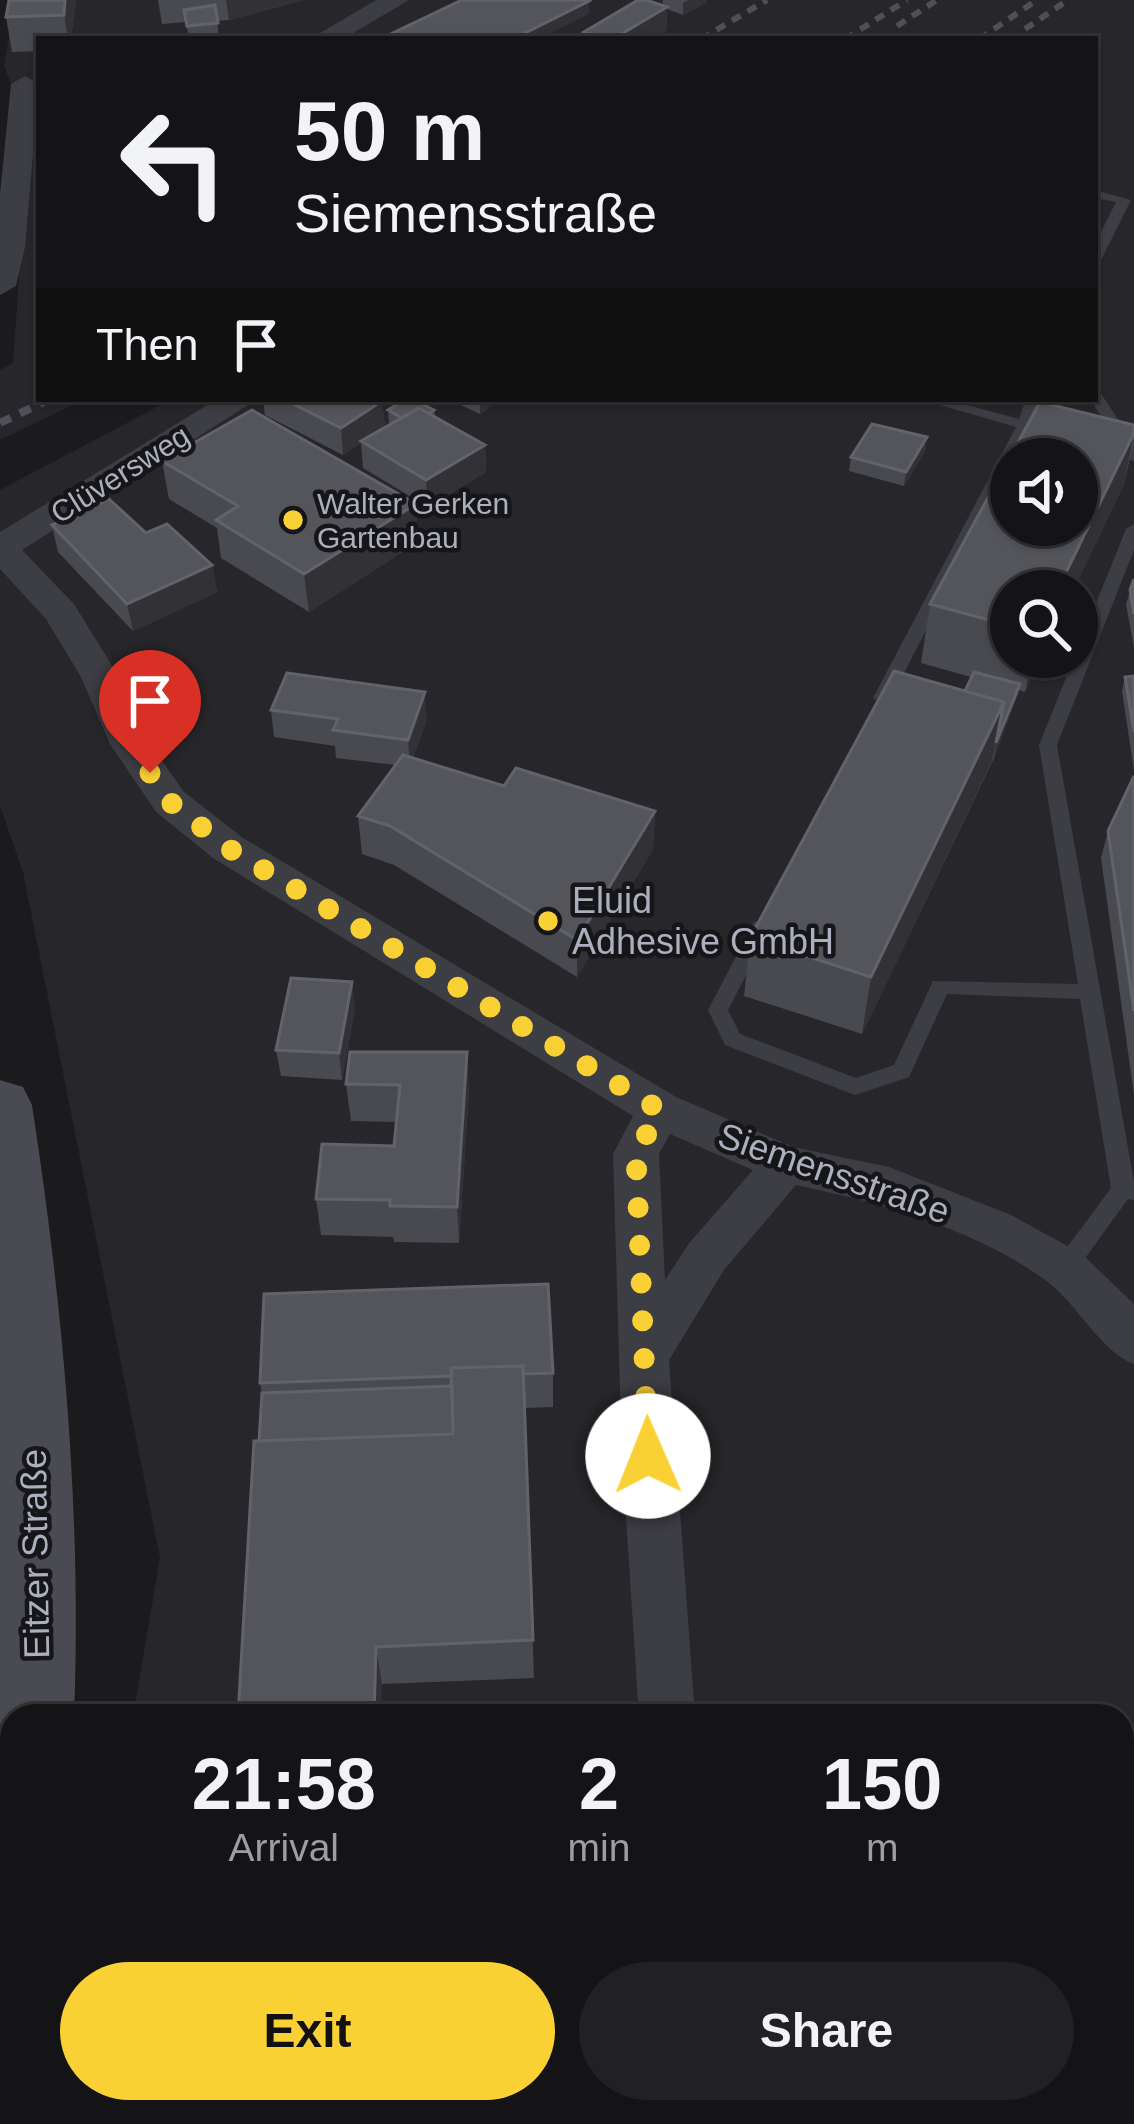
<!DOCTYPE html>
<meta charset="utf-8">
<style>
body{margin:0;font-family:Helvetica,sans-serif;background:#212123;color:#f1f3f6;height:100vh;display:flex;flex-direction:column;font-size:45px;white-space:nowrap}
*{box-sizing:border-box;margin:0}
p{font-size:39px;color:#9d9ea1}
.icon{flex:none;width:66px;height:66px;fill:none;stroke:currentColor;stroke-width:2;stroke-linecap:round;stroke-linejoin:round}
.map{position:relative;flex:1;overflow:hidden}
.details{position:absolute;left:0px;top:1704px;width:1134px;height:420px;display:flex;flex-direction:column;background:#141416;border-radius:36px 36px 0 0;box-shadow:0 3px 9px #0004,0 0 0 3px #333335}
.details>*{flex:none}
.top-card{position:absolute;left:36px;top:36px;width:1062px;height:366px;border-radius:0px;box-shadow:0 3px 9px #0004,0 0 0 3px #333335;background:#141416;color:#f1f3f6;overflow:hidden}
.tools{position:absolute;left:990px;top:438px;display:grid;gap:24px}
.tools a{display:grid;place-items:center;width:108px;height:108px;border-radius:50%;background:#141416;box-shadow:0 3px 9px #0004,0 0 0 3px #333335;font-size:60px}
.pin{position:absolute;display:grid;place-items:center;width:102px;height:102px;color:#fff;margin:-123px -51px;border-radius:50% 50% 50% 0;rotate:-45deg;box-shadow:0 0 12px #0007}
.pin .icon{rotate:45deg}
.me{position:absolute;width:132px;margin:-66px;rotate:359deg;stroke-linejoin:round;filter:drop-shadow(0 0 9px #0008)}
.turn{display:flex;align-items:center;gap:42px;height:252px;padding:0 60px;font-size:54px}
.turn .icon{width:156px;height:156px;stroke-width:2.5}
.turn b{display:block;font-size:84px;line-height:102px}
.then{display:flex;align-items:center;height:114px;padding:0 60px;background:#0003;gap:24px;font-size:45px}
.eta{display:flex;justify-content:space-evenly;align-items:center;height:204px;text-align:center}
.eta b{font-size:72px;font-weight:800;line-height:84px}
.primary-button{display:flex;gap:24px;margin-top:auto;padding:24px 60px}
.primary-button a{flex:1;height:138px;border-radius:72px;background:#fad135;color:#111;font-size:48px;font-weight:800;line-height:138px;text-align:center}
.primary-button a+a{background:#212123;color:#f1f3f6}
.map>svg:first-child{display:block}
</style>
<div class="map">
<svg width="1134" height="2124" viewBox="0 0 1134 2124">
<rect width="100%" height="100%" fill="#1b1a1d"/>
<path fill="#27262a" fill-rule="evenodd" d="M15 0H1134V2124H64L67 2112H1122V1716H133L160 1558 23 872 0 806V490L172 399H1095V39H39V399H85L0 440V370L13 363 29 130 4 66ZM1011 459H1077V525H1011ZM1011 591H1077V657H1011Z"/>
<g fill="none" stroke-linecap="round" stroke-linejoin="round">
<path fill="#3d3d44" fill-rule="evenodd" d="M1095 190 1131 200 1102 258 1095 262V244L1116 202 1095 198Z
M1095 390 1100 392 1134 444V461L1128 459 1090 399H1095Z
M919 399H945L1019 419 1026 399H1042L1015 459H1011V467L891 698 882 704 873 698 1016 427Z
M1134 524V550L1057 745 1134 1182V1200L1128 1199 1073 1275 1065 1277 1057 1275 1054 1268 1057 1261 1111 1188 1080 999 947 994 909 1077 855 1095 725 1045 708 1010 754 922 761 920 771 927 728 1010 740 1034 856 1078 894 1065 933 981 1078 984 1039 745 1126 529Z"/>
<path fill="#3d3d44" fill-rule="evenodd" d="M376 0H409L343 39H310Z
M25 76 39 84 25 247 16 286 0 295V194L11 84Z
M217 399H257L22 550 74 604 119 677 148 741 184 792 243 838 676 1097 793 1147 889 1167 1011 1215 1082 1254 1134 1304V1364C1102 1353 1077 1304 1048 1282 976 1229 882 1203 796 1185L724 1270 669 1360 695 1716H639L622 1456 613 1154 633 1116 213 858 156 812 110 744 81 677 46 619 0 569V532ZM670 1134 753 1170 690 1242 665 1280 659 1154Z
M665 2112H729L730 2124H666Z"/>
<path fill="#494a52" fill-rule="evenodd" d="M0 1080 23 1087 32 1105C63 1306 82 1513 74 1716H12V1745L0 1729Z
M12 1951V2112H44L39 2124H0V1956Z"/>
<path stroke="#4e4f57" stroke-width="6" stroke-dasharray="10 8" stroke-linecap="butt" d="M897 26 937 0
M1025 29 1068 0
M701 39 767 0
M845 39 907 0
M979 39 1037 0"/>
<path stroke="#4e4f57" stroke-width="8" stroke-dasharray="12 10" stroke-linecap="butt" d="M0 423 50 399"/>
</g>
<path fill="#494a4f" d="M76 0 71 39H39V51L12 52 6 17Z
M158 0H304L229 20 217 21 219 36 189 39 186 22 162 24Z
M663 0H707V2L683 15 667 9 666 32 654 39H584V32L662 6Z
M263 399H379L382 401 385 427 389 424 388 410H434L435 417 485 445 486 472 428 507 363 468 361 443 343 455 265 415Z
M448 399H501L480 414Z
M1134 425V441L1124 484 1073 591H1011V657H1041L1025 692 1019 690 994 758 862 1034 744 996 750 938 965 691 971 677 921 663 930 604Z
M927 437 925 451 904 486 849 471 851 457Z
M162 461 418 542 309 612 221 558 217 528 169 499Z
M52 525 146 533 212 565 217 592 133 631 58 552Z
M1134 579V648L1126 604Z
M1134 676V771L1122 691 1125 677Z
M271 710 427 719 413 758 504 786 655 811 653 849 577 977 394 865 362 854 358 816 395 765 336 758 335 746 274 737Z
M1134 776V1095L1101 858 1108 831Z
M355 1008 342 1080 281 1076 276 1050Z
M350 1052 469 1089 459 1243 394 1242 393 1237 321 1235 316 1199 394 1146 396 1122 351 1121 346 1084Z
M553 1373V1407L525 1408 534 1678 382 1684 262 1393 260 1383Z
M841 2112H1122L1134 2124H839Z"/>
<path fill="#323236" d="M65 0H76L71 39H68L64 15Z
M226 0H304L229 20Z
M688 0H707V2L683 15V3Z
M589 1V14L539 39H513Z
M667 7 666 32 654 39H613Z
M480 399H501L480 414Z
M382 401 385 427 343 455 341 428Z
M1134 433 1124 484 1073 591H1057Z
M927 437 925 451 904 486 906 472Z
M485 445 486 472 428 507 426 480Z
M416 504 418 542 309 612 304 574Z
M212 565 217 592 133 631 127 604Z
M1032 657H1041L1025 692Z
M1020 684 1017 698 994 758 996 743Z
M425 692 427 719 410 767 408 740Z
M1004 702 992 761 862 1034 871 977Z
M655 811 653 849 577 977V940Z
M352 982 355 1008 342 1080 339 1053Z
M467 1052 469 1089 459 1243 457 1207Z
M376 1647 382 1684 381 1716H374Z"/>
<path fill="#54555b" stroke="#62636a" stroke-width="3" fill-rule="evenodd" d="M9 0H65L64 15 6 17Z
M462 0H586L589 1 513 39H500L490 35 482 39H380Z
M638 0H646L667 7 613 39H604L584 32Z
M215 5 218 23 187 26 184 10Z
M283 399H379L382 401 341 428Z
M406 399H412L434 410 429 414 419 408 402 418 388 410Z
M1040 402 1134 425V433L1057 591H1011V626L930 604ZM1011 459H1077V525H1011Z
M419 408 485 445 426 480 361 441Z
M252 410 416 504 304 574 216 520 238 506 162 461Z
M872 424 927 437 906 472 851 457Z
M109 499 146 533 167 524 212 565 127 604 52 525Z
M1134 579V614L1130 590Z
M894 671 1004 702 871 977 750 938Z
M974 672 1020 684 996 743 1004 702 965 691Z
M287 673 425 692 408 740 333 730 338 719 271 710Z
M1134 676V732L1125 677Z
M403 755 504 786 516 768 655 811 577 940 390 826 358 816Z
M1134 776V1011L1108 831Z
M291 978 352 982 339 1053 276 1050Z
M350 1052H467L457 1207 390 1206V1200L316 1199 322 1144 394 1146 400 1085 346 1084Z
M548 1284 553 1373 523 1374V1366L451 1368 452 1376 260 1383 264 1294Z
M523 1366 533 1640 376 1647 374 1716H238L254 1441 453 1434 451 1368Z
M452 1386 453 1434 259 1441 262 1393Z
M1122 2090 1134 2094V2124H844L846 2112H1122Z
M479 2112H587V2124H479Z"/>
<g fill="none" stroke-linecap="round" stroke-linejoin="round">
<path stroke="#fad135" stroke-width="21" stroke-dasharray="0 37.8" d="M150 773 170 802 228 848 660 1110 636 1154 648 1456"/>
</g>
<g fill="#fad135" stroke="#161518" stroke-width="4.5">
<circle cx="293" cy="520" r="12"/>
<circle cx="548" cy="921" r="12"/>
</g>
<g text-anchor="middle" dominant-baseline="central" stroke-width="9" stroke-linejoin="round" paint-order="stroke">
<g font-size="30" fill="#acafbd" stroke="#161518">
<text transform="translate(120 474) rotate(-32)">Clüversweg</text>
</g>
<g font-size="30" fill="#acafbd" stroke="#161518" text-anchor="start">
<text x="317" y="503">Walter Gerken<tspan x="317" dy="34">Gartenbau</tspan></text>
</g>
<g font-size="36" fill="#acafbd" stroke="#161518" text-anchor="start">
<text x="572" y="900">Eluid<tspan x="572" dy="41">Adhesive GmbH</tspan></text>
</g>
<g font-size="36" fill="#acafbd" stroke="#161518">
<text transform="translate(834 1173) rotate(19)">Siemensstraße</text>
<text transform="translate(35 1554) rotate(-91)">Eitzer Straße</text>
</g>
</g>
</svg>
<div class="tools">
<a><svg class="icon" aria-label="sound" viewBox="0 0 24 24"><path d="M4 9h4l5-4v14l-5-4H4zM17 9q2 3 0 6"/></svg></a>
<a><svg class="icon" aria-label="search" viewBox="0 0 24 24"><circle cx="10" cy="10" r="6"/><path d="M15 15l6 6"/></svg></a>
</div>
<div class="pin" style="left:150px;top:773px;background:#d93025"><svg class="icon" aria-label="arrive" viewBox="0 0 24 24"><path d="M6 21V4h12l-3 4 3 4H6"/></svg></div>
<svg class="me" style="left:648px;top:1456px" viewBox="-20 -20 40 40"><circle r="19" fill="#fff"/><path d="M0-13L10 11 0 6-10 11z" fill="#fad135"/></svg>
<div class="top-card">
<div class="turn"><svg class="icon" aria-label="left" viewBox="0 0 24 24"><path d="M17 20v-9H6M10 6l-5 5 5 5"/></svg><div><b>50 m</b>Siemensstraße</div></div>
<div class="then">Then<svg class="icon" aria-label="arrive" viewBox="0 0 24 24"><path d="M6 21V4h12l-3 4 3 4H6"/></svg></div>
</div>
<section class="details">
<div class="eta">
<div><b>21:58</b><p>Arrival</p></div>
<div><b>2</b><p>min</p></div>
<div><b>150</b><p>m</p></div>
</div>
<div class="primary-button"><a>Exit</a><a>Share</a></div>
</section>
</div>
